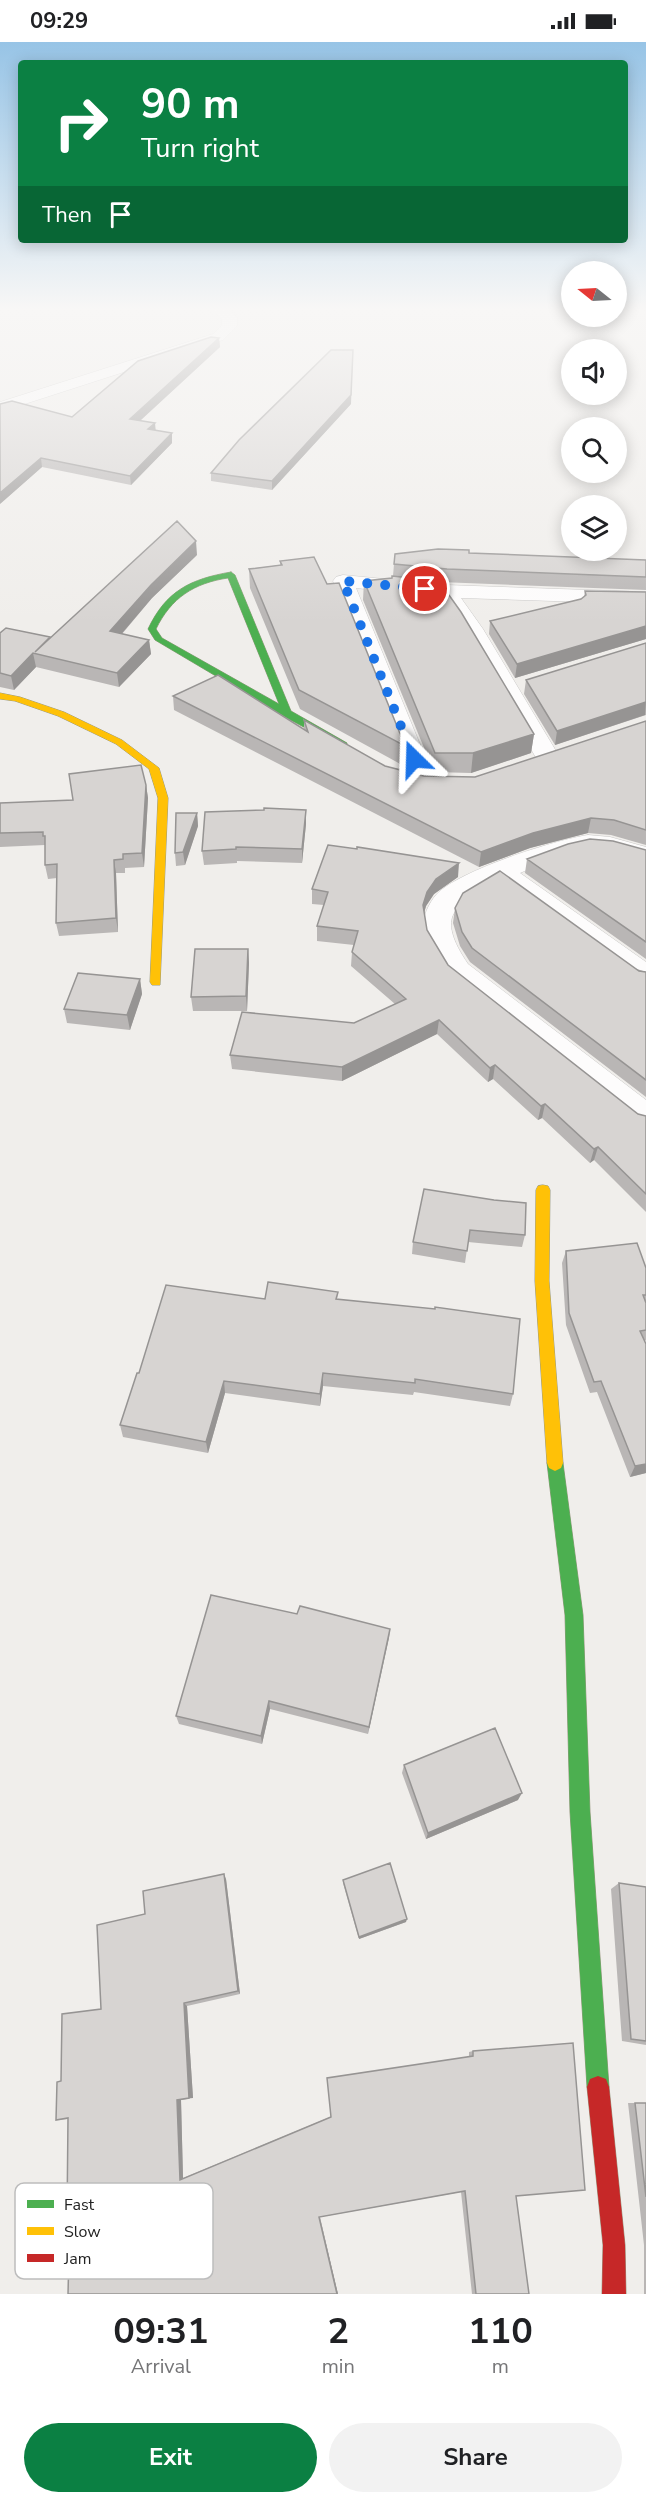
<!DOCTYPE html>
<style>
body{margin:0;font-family:"Nunito Sans",sans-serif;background:#f2f2f2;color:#202124;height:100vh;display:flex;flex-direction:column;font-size:22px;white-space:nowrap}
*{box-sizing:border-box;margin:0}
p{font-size:20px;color:#757577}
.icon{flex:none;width:33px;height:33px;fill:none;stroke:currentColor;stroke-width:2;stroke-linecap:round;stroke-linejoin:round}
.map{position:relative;height:2252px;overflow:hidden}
.side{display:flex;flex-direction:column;background:#fff;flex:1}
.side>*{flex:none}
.hud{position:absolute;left:18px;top:18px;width:610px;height:183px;border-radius:6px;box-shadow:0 3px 15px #0003;background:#0b8043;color:#fff;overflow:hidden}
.needle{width:39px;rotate:288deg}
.fabs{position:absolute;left:561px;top:219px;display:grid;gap:12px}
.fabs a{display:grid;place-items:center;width:66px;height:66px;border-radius:50%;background:#fff;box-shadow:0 3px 15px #0003;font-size:30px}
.pin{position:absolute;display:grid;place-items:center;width:51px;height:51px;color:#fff;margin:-26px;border:3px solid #fff;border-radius:50%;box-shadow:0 2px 6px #0007}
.me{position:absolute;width:66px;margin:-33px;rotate:338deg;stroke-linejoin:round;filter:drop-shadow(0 0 4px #0008)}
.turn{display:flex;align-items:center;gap:21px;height:126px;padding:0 24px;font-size:27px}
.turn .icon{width:78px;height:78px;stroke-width:2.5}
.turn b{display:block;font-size:42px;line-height:51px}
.then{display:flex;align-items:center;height:57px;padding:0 24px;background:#0003;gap:12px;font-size:22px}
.eta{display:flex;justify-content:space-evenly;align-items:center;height:102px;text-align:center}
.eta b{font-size:36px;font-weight:700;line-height:42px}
.action{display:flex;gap:12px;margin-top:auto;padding:12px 24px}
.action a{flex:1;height:69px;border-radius:36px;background:#0b8043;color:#fff;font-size:24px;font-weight:700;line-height:69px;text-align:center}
.action a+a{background:#f2f2f2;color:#202124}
.status{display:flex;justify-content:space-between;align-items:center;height:42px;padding:0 30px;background:#fff;direction:ltr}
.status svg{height:16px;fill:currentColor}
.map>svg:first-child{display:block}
</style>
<div class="status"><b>09:29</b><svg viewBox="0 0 49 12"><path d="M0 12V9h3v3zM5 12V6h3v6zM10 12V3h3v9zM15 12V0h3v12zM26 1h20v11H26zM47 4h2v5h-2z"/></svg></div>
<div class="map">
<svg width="646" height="2252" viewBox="0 0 646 2252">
<rect width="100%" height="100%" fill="#f0eeeb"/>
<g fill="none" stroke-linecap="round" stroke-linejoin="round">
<g stroke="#c9c8c7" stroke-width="1">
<path id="street" d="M209 266H226L237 275V284L223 298 0 370V360L213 292 222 283V277Z
M343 533 446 543 646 550V562L461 556 483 587 559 714 556 719 547 721 538 719 535 714 461 587 439 555 356 546 435 739 432 744 423 746 414 744 411 739 333 539 336 535Z
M588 793 610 795 646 805V822C634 819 622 814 610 811 580 804 548 819 520 831L646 920V944L636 941 498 841C453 863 435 873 468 922L646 1058V1087L635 1084 448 936C437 919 421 900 424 878 425 870 430 860 436 853 457 829 555 798 588 793Z"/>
</g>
<g stroke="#999a82" stroke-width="1">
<path id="fast" d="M231 530 235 533 291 669 347 701V705H341L285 675 155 598 148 587C166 549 190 537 231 530ZM228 536 279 662 162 596 156 587C171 556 194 541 228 536Z
M555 1413 561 1416 563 1421 583 1573 590 1770 609 2045 606 2053 598 2056 590 2053 587 2045 570 1770 565 1573 547 1421 549 1416Z"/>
</g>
<g stroke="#999a82" stroke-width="1">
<path id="slow" d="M0 651 20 655 64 670 122 698 159 726 168 756 160 943H152L150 940 158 756 149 727 116 702 58 674 15 659 0 657Z
M543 1143 548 1144 550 1148 549 1239 563 1421 561 1426 555 1429 549 1426 547 1421 535 1239 536 1148 538 1144Z"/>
</g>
<g stroke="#999a82" stroke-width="1">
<path id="jam" d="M598 2034 606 2037 609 2045 625 2203 626 2252H602L603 2203 587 2045 590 2037Z"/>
</g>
<use href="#street" fill="#fdfcfc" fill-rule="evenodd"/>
<use href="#fast" fill="#4caf50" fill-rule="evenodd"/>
<use href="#slow" fill="#ffc107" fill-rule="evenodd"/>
<use href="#jam" fill="#c62828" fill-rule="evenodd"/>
</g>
<path fill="#b9b6b5" d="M219 296 220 305 140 379 155 381V389L172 401 131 443 42 425 0 462 72 375Z
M351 362 272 448 211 439V431Z
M469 511 646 518V548L440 540 534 692 531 711 471 731 434 730 363 558 364 539 392 536 393 534 394 522Z
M197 513 152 556 122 592 149 598 151 612 119 645 36 625 14 648 0 645V591L50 596Z
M280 519 327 542 405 704 404 724 300 667 250 546 249 527 280 523Z
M585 549 646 550V597L515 636 489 592 490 579 581 557 584 555Z
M646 601V673L555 703 524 652 526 638Z
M173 654 304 688V678L385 724 424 734 475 735 646 679V803L611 793 588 791 530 806 479 825 174 668Z
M146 743 148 756 144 825 125 826V831H116L118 890 59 894 56 881 57 836 48 837 45 823V803L0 805V761L73 758Z
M264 768 306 782 302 821 237 819V821L204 823 202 809Z
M197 771 198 784 185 823 176 824 175 811Z
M646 808V917L525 831 527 817Z
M458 835 434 852 426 864 424 871 427 888 448 923 638 1072 646 1074V1170L594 1118 590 1121 542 1076 538 1078 493 1037 488 1040 437 992 342 1039 232 1027 230 1013 354 981 395 962 351 924 352 910 354 903 317 899V884L324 863 312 862V847Z
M455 866 646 930V1055L470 920 460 904 453 881Z
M248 907 249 921 247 969H193L191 955Z
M140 937 142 952 130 988 67 981 64 967Z
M424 1147 525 1193 522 1205 468 1200 465 1221 412 1212 413 1200Z
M566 1209 646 1226V1298L645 1299 646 1431 630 1435 597 1350 590 1351 566 1283 562 1221Z
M338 1250 337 1257 513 1352 510 1364 414 1350 413 1353 323 1344 320 1364 225 1351 208 1411 123 1395 120 1383 139 1331 265 1257Z
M297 1572 390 1587 368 1692 270 1667 262 1702 179 1682 176 1674Z
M404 1723 518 1758 426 1797 402 1731Z
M226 1837 240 1952 187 1964 193 2056 181 2058 183 2136 330 2075 469 2014V2010L473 2009 516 2154 529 2252H472L461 2150 320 2175 338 2252H68L69 2212 64 2175 67 2174 68 2077 56 2078 61 2039 101 1967 145 1872Z
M343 1838 406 1880 359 1897 343 1841Z
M619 1841 646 1845V2003L622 1999 611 1847Z
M628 2061H646V2252H644V2203Z"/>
<path fill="#969493" d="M219 296 220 305 131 387 130 377Z
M353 308 351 362 272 448V439Z
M155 381 156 391 148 387Z
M172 391V401L131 443 130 434Z
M41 416 42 425 0 462V451Z
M196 499 197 513 152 556 112 603 110 589 151 543Z
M646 584V597L515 636 517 622Z
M149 598 151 612 119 645 117 631Z
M33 611 36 625 14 648 11 634Z
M646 660 645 673 555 703 557 689Z
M534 692 531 711 471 731 473 711Z
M146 743 148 756 144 825 142 811Z
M306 768V782L302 821V807Z
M197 771 198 784 185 823 183 810Z
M591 776 588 791 530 806 479 825 481 810 533 791Z
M114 818 116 831 118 890 116 876Z
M459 821 458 835 434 852 426 864 422 878 423 863 427 850 436 837Z
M248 907 249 921 247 969 246 954Z
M140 937 142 952 130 988 127 973Z
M439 978 437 992 342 1039V1025Z
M495 1023 493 1037 488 1040 490 1026Z
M545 1062 542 1076 538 1078 541 1064Z
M598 1105 594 1118 590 1121 594 1107Z
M323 1331V1344L320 1364V1352Z
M224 1339 225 1351 208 1411 206 1400Z
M646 1422V1431L630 1435 635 1424Z
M390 1587 389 1596 368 1692 369 1685Z
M269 1659 270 1667 262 1702 261 1694Z
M522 1751 518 1758 426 1797 428 1791Z
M224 1832 226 1837 240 1952 238 1949Z
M407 1877 406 1880 359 1897V1895Z
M184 1961 187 1964 193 2056H189Z
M177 2058H181L183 2136 180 2138Z
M319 2172 338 2252H337Z"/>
<path fill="#d7d4d2" stroke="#969493" stroke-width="1.5" d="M211 295 219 296 130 377 155 381 148 387 172 391 130 434 41 416 0 451V362L12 359 72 375 138 319Z
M331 308H353L351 353 272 439 211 431 239 398Z
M177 479 196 499 151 543 110 589 149 598 117 631 33 611 11 634 0 631V591L6 586 50 595 35 610Z
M438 507 469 508V511L646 518V535L447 527 394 522 395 512Z
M314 515 327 542 339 541 405 704 299 648 249 527 282 523 280 519Z
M392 534 439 539 461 570 534 692 473 711H435L364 539 392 536Z
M585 549 646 550V584L517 622 490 579 581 557 586 553Z
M646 601V660L557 689 526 638Z
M218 633 308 690 304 678 385 724 424 734 475 735 646 679V788L614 778 591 776 533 791 481 810 173 654Z
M141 723 146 743 142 811 123 812V817L114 818 116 876 56 881 57 822 45 823V794H43V790L0 791V761L73 758 69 732Z
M264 766 306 768 302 807 236 805V807L202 809 205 770 264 768Z
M176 771H197L183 810 175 811Z
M590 797 613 799 646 808V900L527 817 568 802Z
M328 803 357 807V805L459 821 436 837 427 850 423 863 427 888 448 923 638 1072 646 1074V1152L598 1105 594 1107 545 1062 541 1064 495 1023 490 1026 439 978 342 1025 230 1013 242 970 354 981 406 957 352 910 358 889 317 884 328 850 312 847Z
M500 829 639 929 646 930V1038L472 906 462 890 455 866 463 851Z
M195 907H248L246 954 191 955Z
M78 931 140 937 127 973 64 967Z
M424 1147 494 1158 526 1161 525 1193 470 1188 467 1209 413 1200Z
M637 1201 646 1226V1253H643L646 1261V1288L640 1289 646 1302V1422L635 1424 601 1339 594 1340 569 1271 566 1209Z
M268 1240 338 1250 336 1257 435 1267V1265L520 1277 513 1352 415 1337V1341L323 1331 320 1352 224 1339 206 1400 120 1383 137 1331H139L166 1243 265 1257Z
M211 1553 297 1572 300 1564 390 1587 369 1685 269 1659 261 1694 176 1674Z
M495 1686 522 1751 428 1791 404 1723Z
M390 1821 407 1877 359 1895 343 1838Z
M224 1832 238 1949 184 1961 189 2056 177 2058 180 2138 331 2075 327 2036 473 2014V2009L573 2001 585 2148 516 2154 529 2252H476L465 2149 319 2175 337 2252H68L69 2212 65 2213 64 2175 67 2174 68 2076 56 2078 57 2040 61 2039 62 1972 101 1967 97 1883 145 1872 143 1849Z
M619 1841 646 1845V1999L631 1997Z
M635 2061H646V2155Z"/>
<linearGradient id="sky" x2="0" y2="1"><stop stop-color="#97c4e6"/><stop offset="0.46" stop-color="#f8f7f6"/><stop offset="1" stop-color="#f8f7f6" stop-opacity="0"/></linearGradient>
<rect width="646" height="581" fill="url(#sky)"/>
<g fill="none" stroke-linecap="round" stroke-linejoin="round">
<path stroke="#1a73e8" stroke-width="10" stroke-dasharray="0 18" d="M414 717 343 539 425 547"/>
</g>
<rect x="15" y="2141" width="198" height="96" rx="9" fill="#fff" stroke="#bdbdbd" stroke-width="1.5"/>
<rect x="27" y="2158" width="27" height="8" fill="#4caf50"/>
<rect x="27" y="2185" width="27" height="8" fill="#ffc107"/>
<rect x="27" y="2212" width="27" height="8" fill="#c62828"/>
<g font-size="16" fill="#222">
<text x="64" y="2168">Fast</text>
<text x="64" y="2195">Slow</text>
<text x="64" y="2222">Jam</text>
</g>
</svg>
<div class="fabs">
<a><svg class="needle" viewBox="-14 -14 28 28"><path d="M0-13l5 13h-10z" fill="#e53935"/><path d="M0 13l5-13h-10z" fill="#757577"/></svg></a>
<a><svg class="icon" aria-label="sound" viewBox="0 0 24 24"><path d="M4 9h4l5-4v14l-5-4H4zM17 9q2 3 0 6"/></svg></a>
<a><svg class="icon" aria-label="search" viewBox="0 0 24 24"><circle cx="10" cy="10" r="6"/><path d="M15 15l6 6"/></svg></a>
<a><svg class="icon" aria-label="layers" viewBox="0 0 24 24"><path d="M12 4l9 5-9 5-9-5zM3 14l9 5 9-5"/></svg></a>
</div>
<div class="pin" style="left:425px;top:547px;background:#d93025"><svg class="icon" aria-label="arrive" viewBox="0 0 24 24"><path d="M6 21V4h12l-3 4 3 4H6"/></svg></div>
<svg class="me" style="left:414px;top:717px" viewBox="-20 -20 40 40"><path d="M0-17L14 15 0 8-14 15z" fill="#1a73e8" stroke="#fff" stroke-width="4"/></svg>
<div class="hud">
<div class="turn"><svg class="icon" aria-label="right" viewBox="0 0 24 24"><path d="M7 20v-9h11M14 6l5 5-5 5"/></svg><div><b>90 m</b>Turn right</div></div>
<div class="then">Then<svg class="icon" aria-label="arrive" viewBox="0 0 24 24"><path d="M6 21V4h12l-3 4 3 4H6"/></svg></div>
</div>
</div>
<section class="side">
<div class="eta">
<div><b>09:31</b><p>Arrival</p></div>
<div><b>2</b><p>min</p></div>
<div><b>110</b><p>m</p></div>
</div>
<div class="action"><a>Exit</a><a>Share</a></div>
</section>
